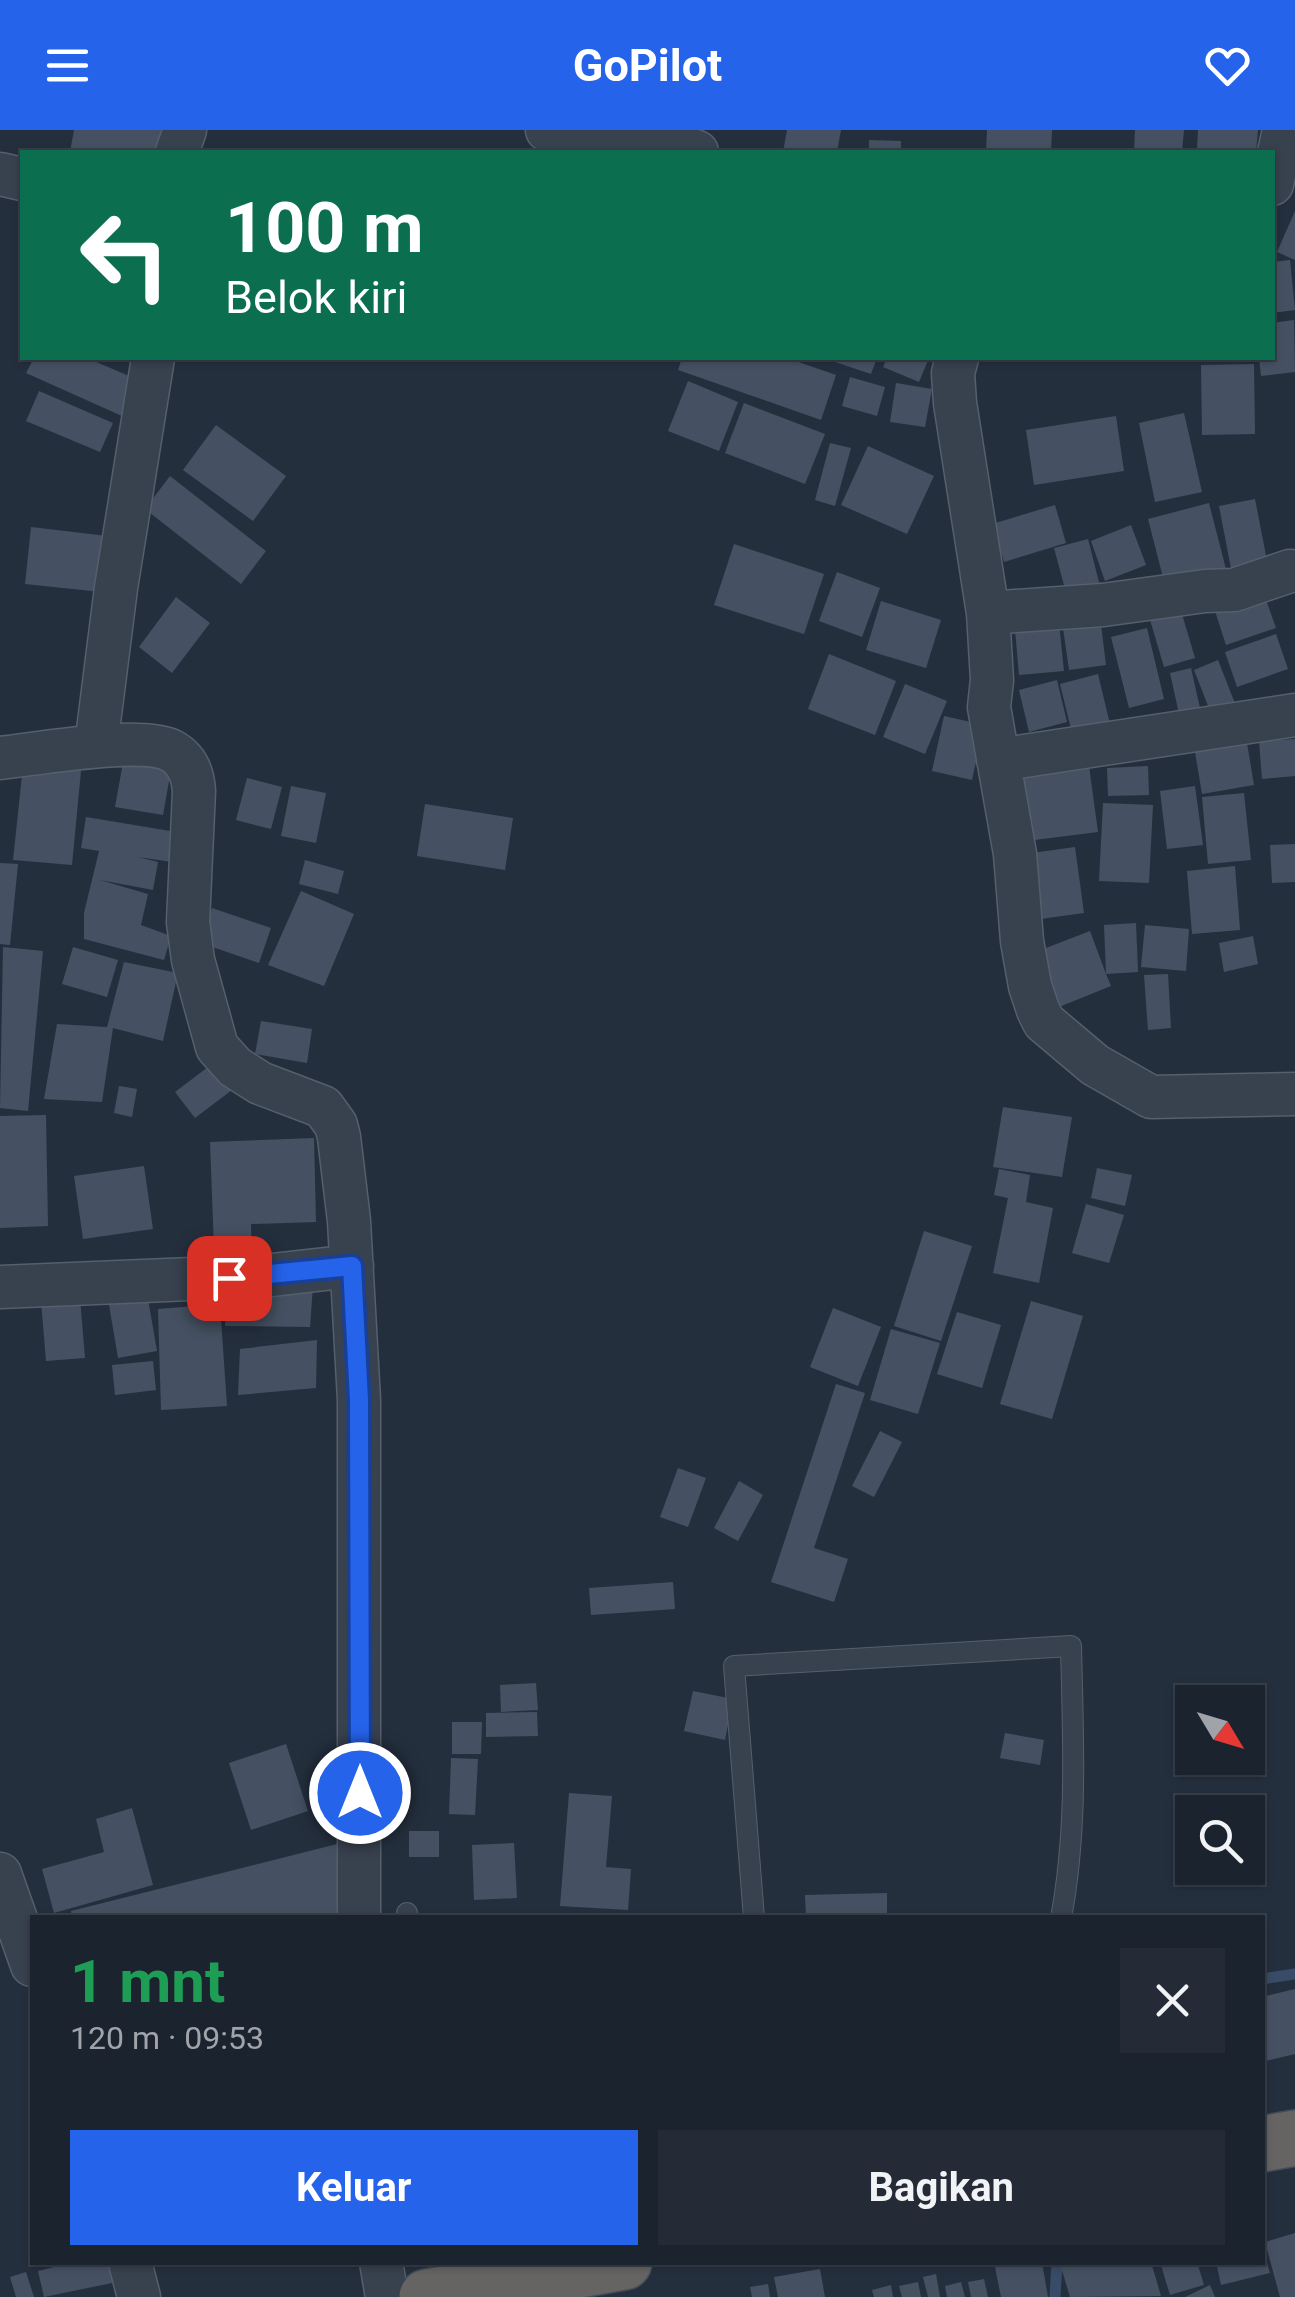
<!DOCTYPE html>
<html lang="id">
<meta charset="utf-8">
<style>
body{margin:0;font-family:Roboto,sans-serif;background:#242b36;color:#f1f3f6;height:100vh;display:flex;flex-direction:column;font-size:38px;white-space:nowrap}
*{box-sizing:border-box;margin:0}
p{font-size:32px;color:#a0a4aa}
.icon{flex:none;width:55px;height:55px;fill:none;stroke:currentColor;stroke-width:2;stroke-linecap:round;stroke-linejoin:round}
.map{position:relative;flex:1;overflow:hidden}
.sheet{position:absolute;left:30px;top:1785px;width:1235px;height:350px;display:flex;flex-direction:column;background:#1b232e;border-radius:0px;box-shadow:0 2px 8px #0004,0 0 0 2px #39404a}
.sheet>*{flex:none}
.hud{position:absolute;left:20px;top:20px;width:1255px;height:210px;border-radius:0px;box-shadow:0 2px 8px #0004,0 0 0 2px #39404a;background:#0b6e4f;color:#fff;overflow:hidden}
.needle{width:65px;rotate:128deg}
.controls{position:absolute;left:1175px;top:1555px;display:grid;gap:20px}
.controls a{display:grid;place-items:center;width:90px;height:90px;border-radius:0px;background:#1b232e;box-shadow:0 2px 8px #0004,0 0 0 2px #39404a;font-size:50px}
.pin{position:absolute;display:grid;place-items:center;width:85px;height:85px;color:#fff;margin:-42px;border-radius:20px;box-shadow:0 5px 15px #0006}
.me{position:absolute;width:110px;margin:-55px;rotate:0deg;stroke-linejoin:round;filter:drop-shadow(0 0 8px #0008)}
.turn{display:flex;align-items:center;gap:35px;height:210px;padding:0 40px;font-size:45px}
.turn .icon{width:130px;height:130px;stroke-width:2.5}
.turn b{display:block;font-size:70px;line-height:85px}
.round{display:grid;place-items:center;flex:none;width:105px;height:105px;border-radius:0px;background:#242b36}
.overview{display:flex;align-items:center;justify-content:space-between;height:170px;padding:0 40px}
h1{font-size:60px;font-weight:700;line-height:75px;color:#1e9e55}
.cta{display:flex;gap:20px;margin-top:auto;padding:20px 40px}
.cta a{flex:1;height:115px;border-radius:0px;background:#2563eb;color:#fff;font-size:40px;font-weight:700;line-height:115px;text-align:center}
.cta a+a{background:#242b36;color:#f1f3f6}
header{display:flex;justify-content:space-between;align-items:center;height:130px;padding:0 40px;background:#2563eb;color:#fff;font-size:45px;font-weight:700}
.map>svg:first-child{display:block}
</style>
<header><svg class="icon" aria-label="menu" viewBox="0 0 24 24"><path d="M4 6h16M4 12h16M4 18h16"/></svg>GoPilot<svg class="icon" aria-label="heart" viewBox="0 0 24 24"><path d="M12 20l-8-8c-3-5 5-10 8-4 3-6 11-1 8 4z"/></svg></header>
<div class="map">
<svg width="1295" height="2167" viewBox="0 0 1295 2167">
<rect width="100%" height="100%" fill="#242f3e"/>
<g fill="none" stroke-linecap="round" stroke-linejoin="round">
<path stroke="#394c67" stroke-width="11" d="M1262 1849 1295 1844
M1055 2167 1057 2132"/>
</g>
<path fill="#455162" d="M74 0H162L157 22H70Z
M787 0H841L837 22H783Z
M987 0H1052L1051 22H986Z
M1135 0H1184L1182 22H1134Z
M1198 0H1258L1256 22 1197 19Z
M869 10 901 11V22H869Z
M1295 81V130L1277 122Z
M1290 130 1295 180 1272 183V132Z
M1294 190 1295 242 1261 246 1259 228H1272V193Z
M34 228H87L136 249 122 286 26 243Z
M682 228H787L836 245 821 290 678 240Z
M836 228H877L871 244 835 232Z
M887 228H929L919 252 883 237Z
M1254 234 1255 304 1202 305 1201 235Z
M850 247 885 257 877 286 842 276Z
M688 251 738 272 719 321 668 301Z
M896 253 932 259 925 297 890 292Z
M39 261 113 293 100 322 26 291Z
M744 273 825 304 805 354 725 323Z
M1184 283 1202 362 1155 372 1139 293Z
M1116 286 1124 341 1034 355 1026 300Z
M216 295 286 346 253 391 183 340Z
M830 313 851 318 835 376 815 370Z
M868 316 934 346 907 404 841 375Z
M170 346 266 421 241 454 145 379Z
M1255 369 1269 441 1233 449 1219 376Z
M1209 373 1228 447 1167 463 1148 389Z
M1055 375 1066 413 1004 432 992 394Z
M1131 395 1146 435 1105 451 1091 411Z
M31 397 107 406 101 462 25 454Z
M1088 409 1102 464 1069 474 1054 418Z
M734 414 824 444 804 504 714 475Z
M837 442 880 458 862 507 819 491Z
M1264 464 1276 498 1226 515 1215 481Z
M176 467 210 493 172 543 139 517Z
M881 471 941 490 926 538 866 520Z
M1179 474 1195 528 1164 537 1148 483Z
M1099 478 1106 535 1069 540 1061 484Z
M1058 483 1064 541 1019 545 1014 488Z
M1147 498 1164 569 1129 578 1111 507Z
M1276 504 1288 539 1237 557 1225 522Z
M829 524 896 551 875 605 808 579Z
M1218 530 1236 576 1212 586 1194 540Z
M1191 538 1202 587 1181 593 1170 543Z
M1098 544 1110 594 1072 603 1060 554Z
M1057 550 1067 592 1029 602 1019 560Z
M905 554 947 571 925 624 883 607Z
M944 586 984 595 972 650 932 641Z
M1295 609V646L1262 649 1259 611Z
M1247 613 1254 655 1202 664 1195 622Z
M124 627 172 634 163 685 115 677Z
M23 636 81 641 72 735 13 730Z
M1089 636 1098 702 1019 712 1011 647Z
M1148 636 1149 665 1108 666 1107 638Z
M247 648 282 657 271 699 236 690Z
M291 656 326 663 316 713 281 706Z
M1195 656 1203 715 1167 719 1160 661Z
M1244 663 1251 730 1208 734 1202 667Z
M1103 673 1153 675 1149 753 1099 751Z
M425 674 513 688 505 740 417 726Z
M86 687 176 702 172 732 138 727 158 732 153 760 100 750 148 764 141 795 171 806 164 830 84 809V783L99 721 81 718Z
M1295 714V752L1272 753 1270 715Z
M1075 717 1084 783 1033 790 1025 724Z
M305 730 344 741 338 764 299 754Z
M0 733 18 734 10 815 0 814Z
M1235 736 1240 800 1192 804 1187 741Z
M301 761 354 784 324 856 268 835Z
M212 778 271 798 259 833 201 813Z
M1136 793 1138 842 1106 844 1111 856 1054 879 1033 823 1090 801 1106 844 1104 795Z
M1145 795 1189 799 1186 841 1141 837Z
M1253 806 1258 834 1224 842 1219 813Z
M3 817 43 821 28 981 0 978Z
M73 817 118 830 107 867 62 854Z
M124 832 178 843 163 911 113 898 102 972 44 969 57 894 107 897Z
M1168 844 1171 898 1148 900 1144 845Z
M261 891 312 899 307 933 255 924Z
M212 934 232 960 195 988 175 962Z
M119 956 137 959 132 987 114 983Z
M1003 977 1072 987 1062 1047 993 1037Z
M46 985 48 1096 0 1098V986Z
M314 1008 316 1092 251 1094 252 1143 215 1144 210 1012Z
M144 1036 153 1099 83 1109 74 1046Z
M1097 1038 1132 1045 1125 1076 1091 1068Z
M999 1039 1030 1045 1026 1072 1053 1078 1039 1153 993 1143 1008 1068 994 1065Z
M1086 1074 1124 1085 1109 1133 1072 1123Z
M924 1101 972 1116 941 1211 894 1196Z
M227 1156H313L310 1197 225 1196Z
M147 1163 157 1221 118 1228 108 1169Z
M80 1168 85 1228 46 1231 41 1171Z
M1031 1171 1083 1186 1052 1289 1000 1274Z
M220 1174 227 1276 161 1280 158 1179Z
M833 1178 881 1197 858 1256 810 1237Z
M957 1182 1001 1195 982 1258 937 1244Z
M891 1199 940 1213 918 1284 870 1270Z
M317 1210 316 1258 238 1265 240 1219Z
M153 1231 156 1260 115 1265 112 1235Z
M836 1254 865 1263 814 1418 848 1429 834 1472 771 1452Z
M880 1301 902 1312 874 1367 852 1356Z
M678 1338 706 1348 688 1397 660 1387Z
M739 1351 763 1365 738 1411 714 1398Z
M673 1452 675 1479 591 1485 589 1458Z
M536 1553 538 1580 501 1582 500 1555Z
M693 1561 733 1569 725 1610 684 1601Z
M537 1582 538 1606 486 1607V1583Z
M452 1592H482L481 1624H452Z
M1005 1603 1044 1610 1040 1635 1000 1628Z
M286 1614 308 1681 251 1700 229 1633Z
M451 1628 478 1629 475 1685 449 1684Z
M569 1663 612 1666 606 1737 631 1739 628 1780 560 1776Z
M132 1678 153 1755 54 1783 42 1739 104 1722 96 1689Z
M409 1701H439V1727H409Z
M341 1713 343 1788H72L71 1781Z
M514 1713 517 1768 474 1770 472 1715Z
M887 1763V1788H806L805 1765Z
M1295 1859V1924L1262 1932V1867Z
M1295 2103V2167H1280L1265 2112Z
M1262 2117 1270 2143 1221 2155 1216 2132H1262Z
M74 2132H117L122 2151 44 2167 38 2141Z
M994 2132H1042L1048 2167H1001Z
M1077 2132H1151L1161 2166 1070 2167 1061 2137Z
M1160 2132H1197L1204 2155 1170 2165Z
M820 2139 825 2167H778L774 2147Z
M26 2142 34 2167H16L10 2147Z
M936 2144 940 2167H928L923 2147Z
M984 2149 988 2167H971L968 2152Z
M918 2152 921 2167H902L899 2156Z
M961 2152 965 2167H947L945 2156Z
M768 2154 770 2167H752L750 2157Z
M891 2155 893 2167H874L872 2160Z
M1210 2155 1215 2167H1185Z"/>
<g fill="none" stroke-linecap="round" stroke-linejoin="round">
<g stroke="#565f6c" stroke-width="22">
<path id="service" d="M407 1783V1788
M754 1788 734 1536 1071 1516C1073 1607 1078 1697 1061 1788"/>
</g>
<g stroke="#565f6c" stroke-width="45">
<path id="minor" d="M547 0 674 13 697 22
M177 22 185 0
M0 44 22 49
M1272 54 1284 0
M957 228 953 243 955 273 988 483 992 550 989 577 1015 724 1022 811 1030 856 1038 880 1044 892 1095 935 1151 967 1295 964
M988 483 1103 475 1205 461 1234 460 1290 441
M96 616 116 458 153 228
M0 628C37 624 142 605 172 621 188 630 193 645 194 661L188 792 193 830 217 917 235 937 260 953 323 977 336 995 339 1007 349 1091 359 1270V1788
M998 630 1295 585
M0 1157 263 1146 352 1136
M0 1744 32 1835
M130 2132 139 2167
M381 2132 387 2167"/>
</g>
<g stroke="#434c59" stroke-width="58">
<path id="trunk" d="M1262 2014 1295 2008
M427 2167 624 2132"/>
</g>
<use href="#service" stroke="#38414e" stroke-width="20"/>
<use href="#minor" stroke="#38414e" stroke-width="42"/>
<use href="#trunk" stroke="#656462" stroke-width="55"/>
</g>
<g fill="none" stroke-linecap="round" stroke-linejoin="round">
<g stroke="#184099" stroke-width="25">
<path id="route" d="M229 1148 352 1136 359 1270 360 1663"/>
</g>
<use href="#route" stroke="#2563eb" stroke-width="18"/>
</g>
</svg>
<div class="controls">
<a><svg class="needle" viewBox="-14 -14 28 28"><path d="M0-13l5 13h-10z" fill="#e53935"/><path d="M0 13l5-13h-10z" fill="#a0a4aa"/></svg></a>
<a><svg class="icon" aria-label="search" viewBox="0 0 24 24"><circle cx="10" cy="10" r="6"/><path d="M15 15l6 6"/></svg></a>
</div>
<div class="pin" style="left:229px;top:1148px;background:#d93025"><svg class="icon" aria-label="arrive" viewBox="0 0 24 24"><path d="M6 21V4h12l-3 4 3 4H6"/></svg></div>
<svg class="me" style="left:360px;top:1663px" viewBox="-20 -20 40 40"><circle r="17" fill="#2563eb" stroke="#fff" stroke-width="3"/><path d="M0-11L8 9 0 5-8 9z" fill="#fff"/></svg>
<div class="hud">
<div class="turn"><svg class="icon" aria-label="left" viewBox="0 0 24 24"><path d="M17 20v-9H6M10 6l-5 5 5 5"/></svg><div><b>100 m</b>Belok kiri</div></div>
</div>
<section class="sheet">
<div class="overview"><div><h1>1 mnt</h1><p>120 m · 09:53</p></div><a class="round"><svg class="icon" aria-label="close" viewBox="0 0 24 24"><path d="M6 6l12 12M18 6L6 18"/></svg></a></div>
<div class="cta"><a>Keluar</a><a>Bagikan</a></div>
</section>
</div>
